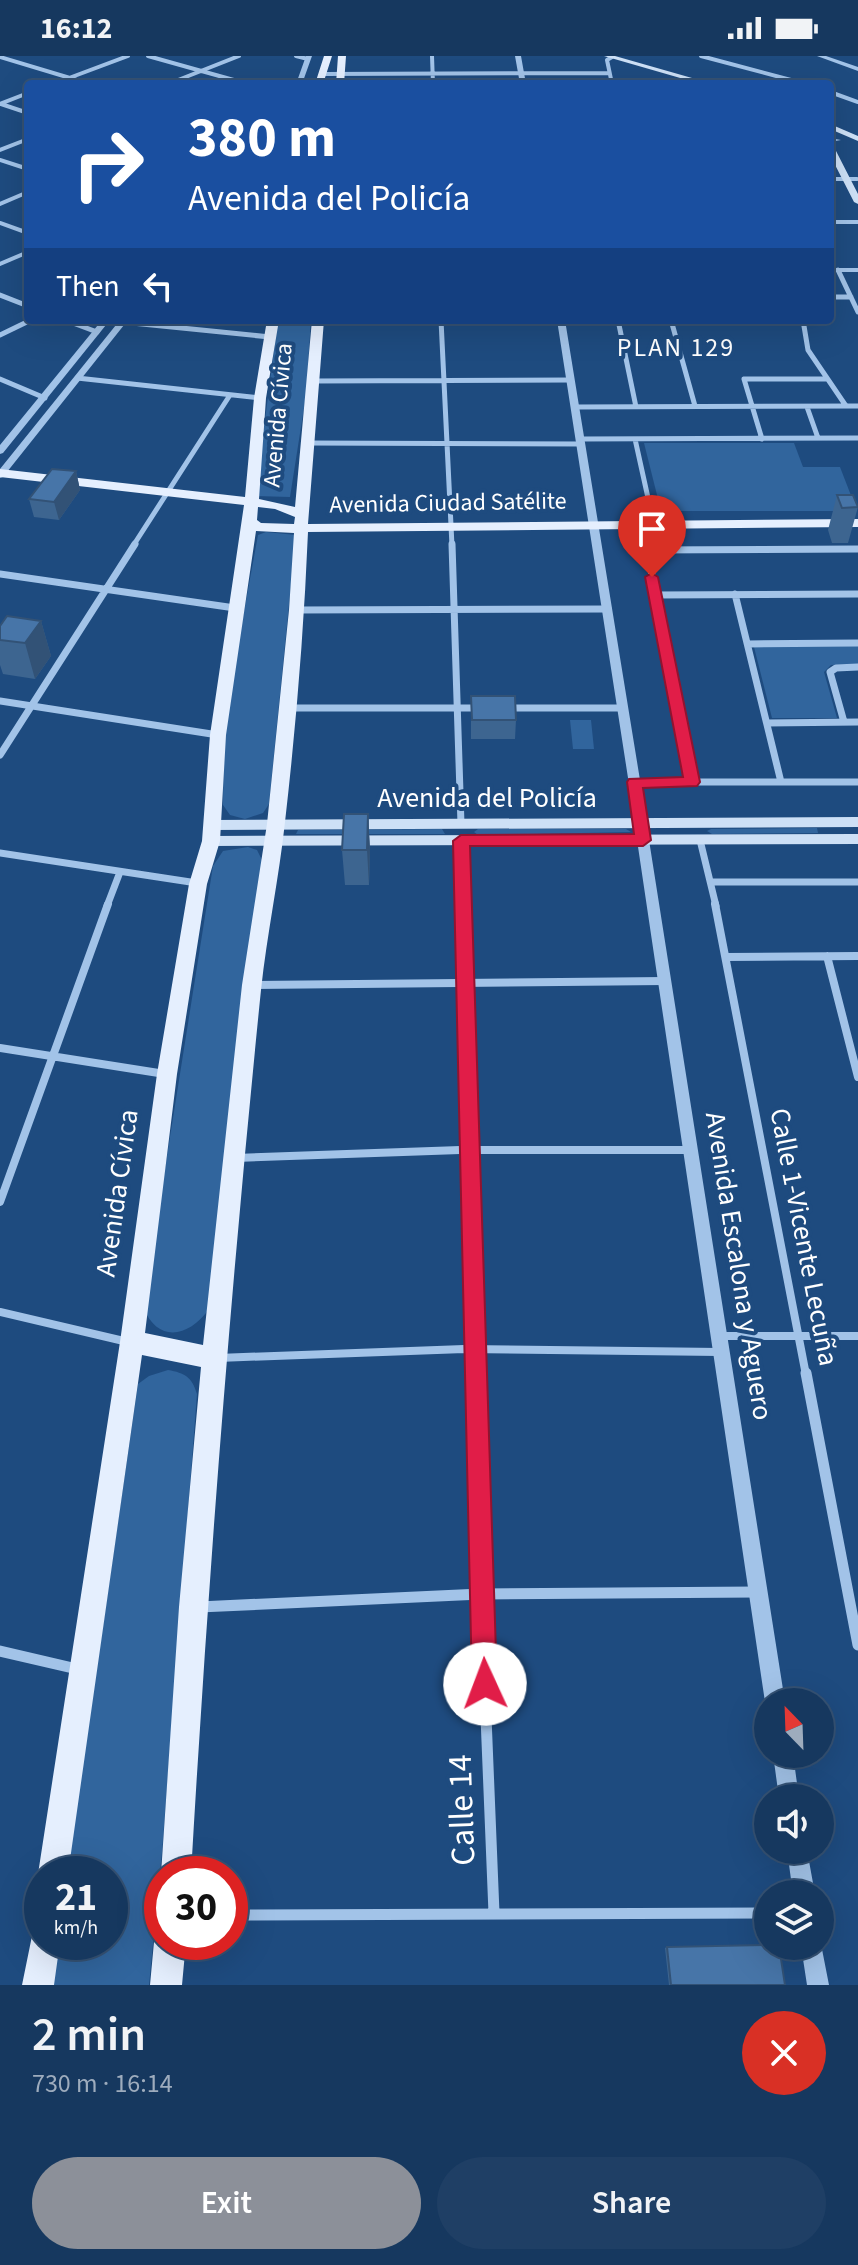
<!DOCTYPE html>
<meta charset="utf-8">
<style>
body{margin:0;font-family:"Source Sans 3",sans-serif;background:#1f3f65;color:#f1f3f6;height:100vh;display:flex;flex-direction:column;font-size:30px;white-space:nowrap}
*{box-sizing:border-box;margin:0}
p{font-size:26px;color:#9eacbd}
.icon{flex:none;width:44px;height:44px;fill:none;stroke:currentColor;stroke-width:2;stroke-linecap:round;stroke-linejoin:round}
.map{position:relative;height:1929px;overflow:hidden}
.details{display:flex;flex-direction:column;background:#16385f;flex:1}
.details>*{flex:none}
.banner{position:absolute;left:24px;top:24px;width:810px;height:244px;border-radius:8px;box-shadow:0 8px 32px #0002,0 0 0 2px #355274;background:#1a4fa0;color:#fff;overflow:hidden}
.needle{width:52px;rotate:337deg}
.tools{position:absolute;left:754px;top:1632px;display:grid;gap:16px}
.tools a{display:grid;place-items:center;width:80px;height:80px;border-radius:50%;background:#16385f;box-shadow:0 8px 32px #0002,0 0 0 2px #355274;font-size:40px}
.speed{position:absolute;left:24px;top:1800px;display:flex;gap:16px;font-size:40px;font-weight:700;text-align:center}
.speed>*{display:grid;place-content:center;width:104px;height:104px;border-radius:50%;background:#16385f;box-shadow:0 8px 32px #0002,0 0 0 2px #355274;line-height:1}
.speed small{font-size:20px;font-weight:400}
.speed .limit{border:12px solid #d22;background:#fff;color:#111}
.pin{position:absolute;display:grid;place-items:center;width:68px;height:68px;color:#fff;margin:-82px -34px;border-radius:50% 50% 50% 0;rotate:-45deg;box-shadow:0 0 8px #0007}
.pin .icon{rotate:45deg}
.me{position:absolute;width:88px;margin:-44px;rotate:358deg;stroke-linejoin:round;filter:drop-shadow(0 0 6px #0008)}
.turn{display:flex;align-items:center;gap:28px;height:168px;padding:0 32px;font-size:36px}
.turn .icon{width:104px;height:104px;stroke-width:2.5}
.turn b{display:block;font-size:56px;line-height:68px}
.then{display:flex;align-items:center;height:76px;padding:0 32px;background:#0003;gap:16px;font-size:30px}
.round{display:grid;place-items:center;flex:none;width:84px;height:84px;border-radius:42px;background:#1f3f65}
.headline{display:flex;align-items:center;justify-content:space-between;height:136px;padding:0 32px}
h1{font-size:48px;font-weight:600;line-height:60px}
.cta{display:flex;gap:16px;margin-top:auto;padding:16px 32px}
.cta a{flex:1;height:92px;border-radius:48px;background:#8c9099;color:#fff;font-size:32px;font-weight:600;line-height:92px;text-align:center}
.cta a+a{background:#1f3f65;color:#f1f3f6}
.status{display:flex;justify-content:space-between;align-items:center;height:56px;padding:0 40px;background:#16385f;direction:ltr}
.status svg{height:22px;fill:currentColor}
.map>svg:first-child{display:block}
</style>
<div class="status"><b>16:12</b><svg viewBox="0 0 49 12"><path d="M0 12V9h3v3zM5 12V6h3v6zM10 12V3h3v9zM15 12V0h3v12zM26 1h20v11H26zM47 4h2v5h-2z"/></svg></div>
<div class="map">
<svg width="858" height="1929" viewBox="0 0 858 1929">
<rect width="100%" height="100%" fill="#1e4b7f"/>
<path fill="#31659d" d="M278 264H311L306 339 290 441 255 440Z
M644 387H794L803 411H840L857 455H661Z
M266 476 296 479 269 748 263 757 245 763 230 759 223 749 224 665 258 479Z
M858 590V608L831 609 824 616 837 662H772L754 591Z
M591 664 594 693H573L570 664Z
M817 772 818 777 712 778 707 775 711 773Z
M442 773 445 778H296L298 774Z
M478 773H626L631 776 478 779 474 776Z
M248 791 257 794 264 808 209 1253C189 1281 158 1288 143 1251L213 810 223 795Z
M168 1314C185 1317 192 1321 197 1338L162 1796 149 1929H53L58 1886H110V1818H67L138 1328 149 1320Z"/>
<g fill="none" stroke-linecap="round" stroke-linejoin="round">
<path stroke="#a2c3e8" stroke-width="4" d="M148 0 248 28
M296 0 308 3
M432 0 433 28
M701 0 806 28
M0 1 90 28
M612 1 607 4 612 28
M324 18 609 17
M53 28 128 0
M168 28 239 0
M830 36 858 46
M0 48 28 37
M1 48 28 57
M0 94 28 83
M0 104 28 113
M830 123H857
M0 148 28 136
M830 166H858
M0 167 28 177
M0 208 28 196"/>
<path stroke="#a2c3e8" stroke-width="5" d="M838 214 858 256
M0 239 28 250
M830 241H851
M65 264 97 276
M441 264 452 490
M618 264 636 351
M671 264 695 350
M724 264H803
M803 264 808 294 846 350
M318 265H561
M122 266 270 281
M0 279 31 264
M77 322 260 342
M0 323 45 342
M315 325 571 324
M576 351 858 350
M807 351 818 382
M582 383 858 382
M635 383 652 460
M762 383 744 323H827
M306 387 582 388
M640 460 646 490
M133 490 230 339"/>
<path stroke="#a2c3e8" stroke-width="7" d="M452 488 461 768
M646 488 692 726
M647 494 858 493
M0 518 235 552
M735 538 781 726
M655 539 858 538
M297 554 608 553
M748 588 858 587
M0 645 218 679
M288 652H479
M508 652H623
M844 666 830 616 836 612 858 611
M767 667 858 666
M0 699 135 488
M634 726H858
M700 784 716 850
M461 785 463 850
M0 797 197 827
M711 826H858
M107 850 120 816"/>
<path stroke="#a2c3e8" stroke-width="8" d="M463 848 477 1319
M715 848 806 1319
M827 900 858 1021
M726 901 858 900
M253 929 665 925
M0 992 165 1018
M235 1102 460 1094H691
M0 1146 108 848
M0 1256 128 1286
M720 1280H858
M218 1302 464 1293 720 1296"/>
<path stroke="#a2c3e8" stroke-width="11" d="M477 1317 481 1538 494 1857
M806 1317 858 1589
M199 1551 481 1538 757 1536
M0 1595 77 1613
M230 1859 768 1857"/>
<path fill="#a2c3e8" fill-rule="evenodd" d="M306 0H312L302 28H296Z
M515 0H521L526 28H520Z
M817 0H826L858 11V15Z
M830 82 841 84 830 86Z
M830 212H858V216H830Z
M102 264H110L3 397 0 398V389Z
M120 264H128L3 421 0 422V413Z
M557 264H565L647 767 641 771 635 767Z
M643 780 649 784 785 1646H768V1653L765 1646 637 784Z
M773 1698H793L799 1742H779Z
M787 1794H807L815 1838H793Z
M820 1883 829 1929H807L801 1890H820Z"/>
<path fill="#cde0f6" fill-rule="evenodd" d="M604 0H615L713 28H701Z
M830 68 858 80V85L830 73Z
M830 91 835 93 858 138V148L854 146 830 99Z
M858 761V771L212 774 205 769 212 764Z
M858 778V788L211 790 204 785 211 780Z"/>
<path fill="#e5effe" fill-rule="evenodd" d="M324 0H332L323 28H315Z
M338 0H346L344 28H336Z
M267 264H279L266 342 259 443 295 451 312 264H324L308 468 858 463V471L308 476C304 573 296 670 285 766 279 822 267 878 261 934 231 1228 208 1523 191 1818H162V1821L161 1818 179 1551 201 1311 142 1299 68 1818H42V1828L38 1818 120 1286 157 1018 189 828 202 785 210 679 244 449 0 421V413L245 441 254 342ZM258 451 275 453 295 461 294 468 261 467 257 464ZM256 475 294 477 289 554 267 768 242 929 203 1289 145 1277 177 1018 207 828 220 785 226 679Z
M42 1871V1886H60L54 1929H22L33 1875Z
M162 1874V1886H186L182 1929H150L154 1886Z"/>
</g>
<path fill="#3d6590" d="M76 415 80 434 59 464 34 461 29 443Z
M837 439 858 451 848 487H832L828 474Z
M41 565 51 600 35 623 3 618 0 609V570Z
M471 640 516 664 515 683H471Z
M368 758 370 794 369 829H345L342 794Z
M667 1891 785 1929H669L665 1892Z"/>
<path fill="#325276" d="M76 415 80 434 59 464 54 446Z
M41 565 51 600 35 623 25 587Z
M368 758 370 794 369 829 367 794Z"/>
<path fill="#4775a8" stroke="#325276" stroke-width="2" d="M52 413 76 415 54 446 29 443Z
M837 439H853L858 451 842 452Z
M7 560 41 565 25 587 0 584V570Z
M471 640H515L516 664H472Z
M344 758H368L367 794H342Z
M768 1889 779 1890 785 1929H671L667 1891Z"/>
<path fill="#e11d48" stroke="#92132f" stroke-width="2" d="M652 517 658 521 700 726 697 730 643 732 651 784 643 790H470L497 1628 494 1637 485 1641 476 1637 472 1628 453 785 461 779 634 778 627 726 629 723 683 721 645 521Z"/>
<g text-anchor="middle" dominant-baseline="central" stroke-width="8" stroke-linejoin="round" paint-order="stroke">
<g font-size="24" fill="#fff" stroke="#1e4b7f">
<text transform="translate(278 359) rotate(-85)">Avenida Cívica</text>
<text transform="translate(448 447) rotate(-1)">Avenida Ciudad Satélite</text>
</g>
<g font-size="26" letter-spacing="2" fill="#fff" stroke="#1e4b7f">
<text x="676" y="291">PLAN 129</text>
</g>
<g font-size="28" fill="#fff" stroke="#1e4b7f">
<text x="487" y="742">Avenida del Policía</text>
<text transform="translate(117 1137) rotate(-82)">Avenida Cívica</text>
<text transform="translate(804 1181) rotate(79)">Calle 1-Vicente Lecuña</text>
<text transform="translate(739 1210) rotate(81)">Avenida Escalona y Aguero</text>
</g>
<g font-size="34" fill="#fff" stroke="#1e4b7f">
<text transform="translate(462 1754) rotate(-92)">Calle 14</text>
</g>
</g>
</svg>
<div class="tools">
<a><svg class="needle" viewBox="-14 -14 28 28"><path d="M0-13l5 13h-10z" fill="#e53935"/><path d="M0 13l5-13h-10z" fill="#9eacbd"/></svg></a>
<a><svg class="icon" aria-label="sound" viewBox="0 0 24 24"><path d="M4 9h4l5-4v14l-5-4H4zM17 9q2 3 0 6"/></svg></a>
<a><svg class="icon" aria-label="layers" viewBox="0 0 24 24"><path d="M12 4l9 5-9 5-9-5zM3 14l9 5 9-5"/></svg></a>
</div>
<div class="speed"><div>21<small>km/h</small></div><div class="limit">30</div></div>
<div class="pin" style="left:652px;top:521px;background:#d93025"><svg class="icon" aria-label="arrive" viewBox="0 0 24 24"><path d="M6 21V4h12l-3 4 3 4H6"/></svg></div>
<svg class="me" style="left:485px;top:1628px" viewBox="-20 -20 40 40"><circle r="19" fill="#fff"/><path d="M0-13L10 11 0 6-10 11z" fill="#e11d48"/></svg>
<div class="banner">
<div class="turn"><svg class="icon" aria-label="right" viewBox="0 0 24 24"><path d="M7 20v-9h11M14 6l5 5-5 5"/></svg><div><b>380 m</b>Avenida del Policía</div></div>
<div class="then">Then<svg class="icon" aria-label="left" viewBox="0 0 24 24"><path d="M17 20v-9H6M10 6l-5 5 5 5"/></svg></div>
</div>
</div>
<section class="details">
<div class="headline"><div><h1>2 min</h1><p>730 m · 16:14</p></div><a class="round" style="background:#d93025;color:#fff"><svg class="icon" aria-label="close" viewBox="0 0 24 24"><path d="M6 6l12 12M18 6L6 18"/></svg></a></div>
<div class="cta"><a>Exit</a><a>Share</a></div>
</section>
